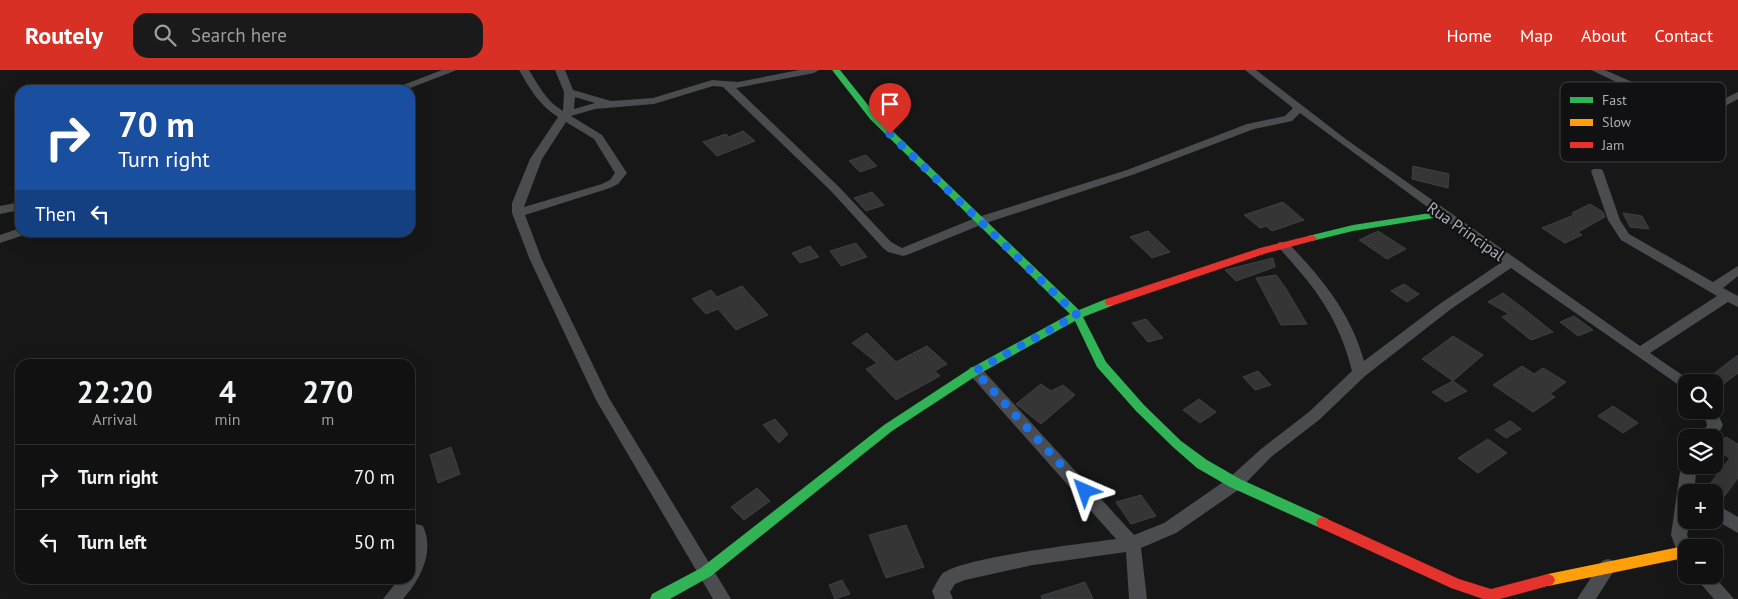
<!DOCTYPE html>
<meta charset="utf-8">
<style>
body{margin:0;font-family:"PT Sans",sans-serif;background:#1a1a1a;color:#f1f3f6;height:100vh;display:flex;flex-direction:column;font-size:19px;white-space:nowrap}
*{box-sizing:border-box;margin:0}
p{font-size:16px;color:#9c9d9f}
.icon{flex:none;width:28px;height:28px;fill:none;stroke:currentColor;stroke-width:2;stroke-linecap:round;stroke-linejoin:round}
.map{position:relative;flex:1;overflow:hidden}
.side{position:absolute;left:15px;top:289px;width:400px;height:225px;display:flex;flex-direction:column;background:#111;border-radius:15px;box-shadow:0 5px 20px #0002,0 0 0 1px #303131}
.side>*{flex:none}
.hud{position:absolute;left:15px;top:15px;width:400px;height:152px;border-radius:15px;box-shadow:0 5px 20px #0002,0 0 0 1px #303131;background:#1a4fa0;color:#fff;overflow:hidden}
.buttons{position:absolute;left:1678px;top:304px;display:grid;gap:10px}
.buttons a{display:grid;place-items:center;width:45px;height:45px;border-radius:10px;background:#111;box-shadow:0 5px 20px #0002,0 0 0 1px #303131;font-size:25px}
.pin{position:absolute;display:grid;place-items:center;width:42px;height:42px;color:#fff;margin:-51px -21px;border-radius:50% 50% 50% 0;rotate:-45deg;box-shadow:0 0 5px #0007}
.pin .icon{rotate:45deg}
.me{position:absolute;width:55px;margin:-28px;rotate:317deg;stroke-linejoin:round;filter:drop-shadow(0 0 4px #0008)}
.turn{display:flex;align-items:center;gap:18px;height:105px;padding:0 20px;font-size:22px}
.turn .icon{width:65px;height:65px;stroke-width:2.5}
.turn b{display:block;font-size:35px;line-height:42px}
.then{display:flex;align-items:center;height:48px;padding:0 20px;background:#0003;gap:10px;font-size:19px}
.eta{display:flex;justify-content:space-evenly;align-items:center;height:85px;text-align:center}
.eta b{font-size:30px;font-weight:700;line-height:35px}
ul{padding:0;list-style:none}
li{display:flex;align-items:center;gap:15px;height:65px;padding:0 20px;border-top:1px solid #303131}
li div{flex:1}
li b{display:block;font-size:19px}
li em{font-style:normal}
header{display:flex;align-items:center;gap:30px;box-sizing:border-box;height:70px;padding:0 25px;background:#d93025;color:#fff}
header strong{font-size:24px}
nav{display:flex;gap:28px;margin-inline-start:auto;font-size:18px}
.search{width:350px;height:45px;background:#1a1a1a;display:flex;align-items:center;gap:12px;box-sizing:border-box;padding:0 18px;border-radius:15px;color:#9c9d9f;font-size:19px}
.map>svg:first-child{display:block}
</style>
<header>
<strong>Routely</strong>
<div class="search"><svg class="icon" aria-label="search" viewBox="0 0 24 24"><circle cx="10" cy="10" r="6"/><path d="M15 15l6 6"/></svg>Search here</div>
<nav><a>Home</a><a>Map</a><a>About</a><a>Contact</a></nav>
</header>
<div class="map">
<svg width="1738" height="529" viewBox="0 0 1738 529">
<rect width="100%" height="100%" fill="#171717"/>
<path fill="#353536" stroke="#3f4043" d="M743 61 755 71 717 86 703 72 726 64 729 67Z
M866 85 877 96 860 102 849 91Z
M1413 96 1449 104 1448 118 1412 109Z
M872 122 884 135 866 141 854 128Z
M1283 132 1304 150 1272 161 1266 156 1260 158 1244 145Z
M1590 134 1603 142 1605 147 1578 162 1582 165 1565 173 1542 158 1574 145 1572 143Z
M1623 143 1642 146 1649 159 1630 157Z
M1148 161 1170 182 1152 188 1130 167Z
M1378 161 1406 179 1387 189 1359 170Z
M856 173 867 187 841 196 830 181Z
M810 176 819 187 800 193 792 183Z
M1273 188 1275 197 1236 211 1225 200Z
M1276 205 1285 217 1307 254 1281 255 1256 208Z
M1404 214 1419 224 1407 232 1391 221Z
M742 216 768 245 736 260 718 239 706 244 692 229 711 220 717 227Z
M1503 223 1524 239 1553 262 1531 270 1502 247 1509 244 1488 232Z
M1574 246 1593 260 1578 266 1560 252Z
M1146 249 1163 268 1148 272 1132 253Z
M867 263 896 292 927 276 947 294 935 301 940 306 896 330 866 299 877 293 852 273Z
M1453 266 1483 285 1453 311 1422 289Z
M1738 285V303L1717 319 1714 317V312L1704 311Z
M1522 296 1534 304 1543 298 1566 312 1550 324 1555 327 1533 342 1493 315Z
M1258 301 1271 315 1255 320 1243 307Z
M1453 311 1467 321 1446 332 1432 322Z
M1041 314 1051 321 1063 315 1075 325 1041 354 1016 334Z
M1199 329 1216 342 1200 353 1183 340Z
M1613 336 1638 353 1623 363 1598 346Z
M775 349 788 364 779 373 763 355Z
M1510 351 1521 359 1506 368 1495 360Z
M1726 367 1738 374V408L1723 428 1706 419 1730 388 1715 380Z
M1488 369 1507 383 1478 403 1458 388Z
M451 377 460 404 438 413 430 385Z
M757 418 770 431 744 450 731 437Z
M1141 425 1156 446 1131 454 1116 432Z
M906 455 924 497 886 508 869 465Z
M842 510 850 524 835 529 829 515Z
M1085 512 1093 529H1042L1041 526Z"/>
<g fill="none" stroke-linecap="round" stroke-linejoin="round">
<path fill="#4b4c50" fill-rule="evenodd" d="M442 0H457L405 20H390Z
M519 0H529C539 16 546 31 563 41L564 22 555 0H565L573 20 611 31 653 28 712 10 738 12 799 0H819L814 3 736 18 839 117 891 172 902 178 975 148 1127 100 1247 54 1285 46 1293 38 1245 0H1256L1347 70 1640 276 1717 226 1621 170 1608 150 1591 101 1593 99H1601L1603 101 1620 150 1629 164 1713 212 1738 196V206L1723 218 1738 226V237L1728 232 1650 283 1691 311 1686 312V320L1511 198 1451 239 1365 306 1319 350 1271 387 1241 418 1176 463 1141 478 1147 529H1129L1126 482 1033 495 965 510 955 514 950 522 953 529H935L932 521C935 516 938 509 942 504 959 488 1086 473 1116 469L970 305 968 301 970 297H980L1134 465 1164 453 1229 408 1261 379 1309 342 1352 301C1339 248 1315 217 1279 178L1277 175 1279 172H1287C1321 207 1351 243 1364 291L1441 233 1502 192 1300 43 1292 51 1254 59 1135 104 983 154 907 185 903 186 888 182 883 178 831 121 723 17 713 16 654 34 595 39 571 46 602 65 627 103 618 114 610 118 525 145 542 190 609 328 731 529H713L596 330 530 190 512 143V133L530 89 558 47C539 35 530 19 519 0ZM575 27 595 33 574 39ZM566 52 594 69 615 103 610 110 602 114 524 137 542 89Z
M1591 0H1605L1696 40H1702L1738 22V29C1717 40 1707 49 1682 43Z
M20 132V140L0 144V136Z
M20 158V162H26L24 165 0 173V165Z
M1714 336 1723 355 1714 372V368H1701L1707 355 1703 340H1714Z
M1686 390V395H1697L1694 422H1686V450H1690L1687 465 1692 478H1686V491L1680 489 1671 465 1681 395Z
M1714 433 1738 447V463L1714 449Z
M417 454 423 456C435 482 420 510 403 529H383L399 509H410V458Z
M1608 489 1614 491 1617 496 1596 529H1577L1602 491Z
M1693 505H1713L1734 529H1714Z"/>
<path fill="#30b455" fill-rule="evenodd" d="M832 0H840L876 45 1079 240 1106 229H1114L1115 232 1114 235 1083 247 1106 292 1144 335 1181 371 1207 390 1240 409 1328 449 1330 453 1328 457 1323 459 1318 457 1230 417 1197 398 1173 377 1136 341 1097 297 1075 251 979 304 892 361 711 506 670 529H650L652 524 701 498 884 355 971 298 1070 244 870 49Z
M1443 141 1446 142 1448 144 1446 146 1353 161 1312 171 1307 168 1308 166 1353 155Z"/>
<path fill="#ff9f0a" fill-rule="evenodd" d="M1684 476 1688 478H1686V487L1684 488 1548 516 1543 514 1541 510 1543 506 1548 504Z"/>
<path fill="#e5322d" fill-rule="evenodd" d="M1312 165 1317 168 1316 170 1267 183 1114 235H1106L1105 232 1106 229 1260 178Z
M1323 447 1459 509 1491 519 1548 504 1553 506 1555 510 1553 514 1548 516 1500 529H1483L1451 518 1318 457 1316 453 1318 449Z"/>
</g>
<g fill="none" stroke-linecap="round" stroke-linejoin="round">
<path stroke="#1a73e8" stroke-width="9" stroke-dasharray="0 16.2" d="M890 64 1077 245 975 301 1085 421"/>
</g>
<g text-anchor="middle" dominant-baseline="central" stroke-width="4.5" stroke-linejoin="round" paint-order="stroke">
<g font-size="16" fill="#a8adb8" stroke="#111113">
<text transform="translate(1466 161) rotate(35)">Rua Principal</text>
</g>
</g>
<rect x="1560" y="12" width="166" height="80" rx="8" fill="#111113" stroke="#3e4045" stroke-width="1"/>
<rect x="1570" y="27" width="23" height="6" fill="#30b455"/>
<rect x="1570" y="49" width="23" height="7" fill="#ff9f0a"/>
<rect x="1570" y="72" width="23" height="6" fill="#e5322d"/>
<g font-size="14" fill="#a8adb8">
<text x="1602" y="35">Fast</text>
<text x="1602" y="57">Slow</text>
<text x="1602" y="80">Jam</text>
</g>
</svg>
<div class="buttons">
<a><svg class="icon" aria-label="search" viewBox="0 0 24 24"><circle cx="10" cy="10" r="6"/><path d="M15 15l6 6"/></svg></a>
<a><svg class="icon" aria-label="layers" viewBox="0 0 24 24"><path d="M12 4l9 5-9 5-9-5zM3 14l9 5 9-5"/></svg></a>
<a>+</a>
<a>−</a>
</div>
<div class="pin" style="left:890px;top:64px;background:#d93025"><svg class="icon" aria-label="arrive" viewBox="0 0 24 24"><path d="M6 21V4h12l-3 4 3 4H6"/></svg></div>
<svg class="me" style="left:1085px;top:421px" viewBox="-20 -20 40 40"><path d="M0-17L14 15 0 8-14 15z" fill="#1a73e8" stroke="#fff" stroke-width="4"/></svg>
<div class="hud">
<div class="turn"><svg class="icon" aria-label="right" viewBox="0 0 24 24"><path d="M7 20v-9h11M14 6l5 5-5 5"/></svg><div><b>70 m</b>Turn right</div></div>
<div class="then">Then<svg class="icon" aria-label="left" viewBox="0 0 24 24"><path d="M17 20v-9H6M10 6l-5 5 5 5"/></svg></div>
</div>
<section class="side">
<div class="eta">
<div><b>22:20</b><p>Arrival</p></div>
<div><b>4</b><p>min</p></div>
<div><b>270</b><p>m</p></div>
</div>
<ul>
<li><svg class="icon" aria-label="right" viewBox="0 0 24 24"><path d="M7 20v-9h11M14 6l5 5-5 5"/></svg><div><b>Turn right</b></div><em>70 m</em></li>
<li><svg class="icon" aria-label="left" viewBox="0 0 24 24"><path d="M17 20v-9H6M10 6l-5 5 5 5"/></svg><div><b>Turn left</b></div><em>50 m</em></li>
</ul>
</section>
</div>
